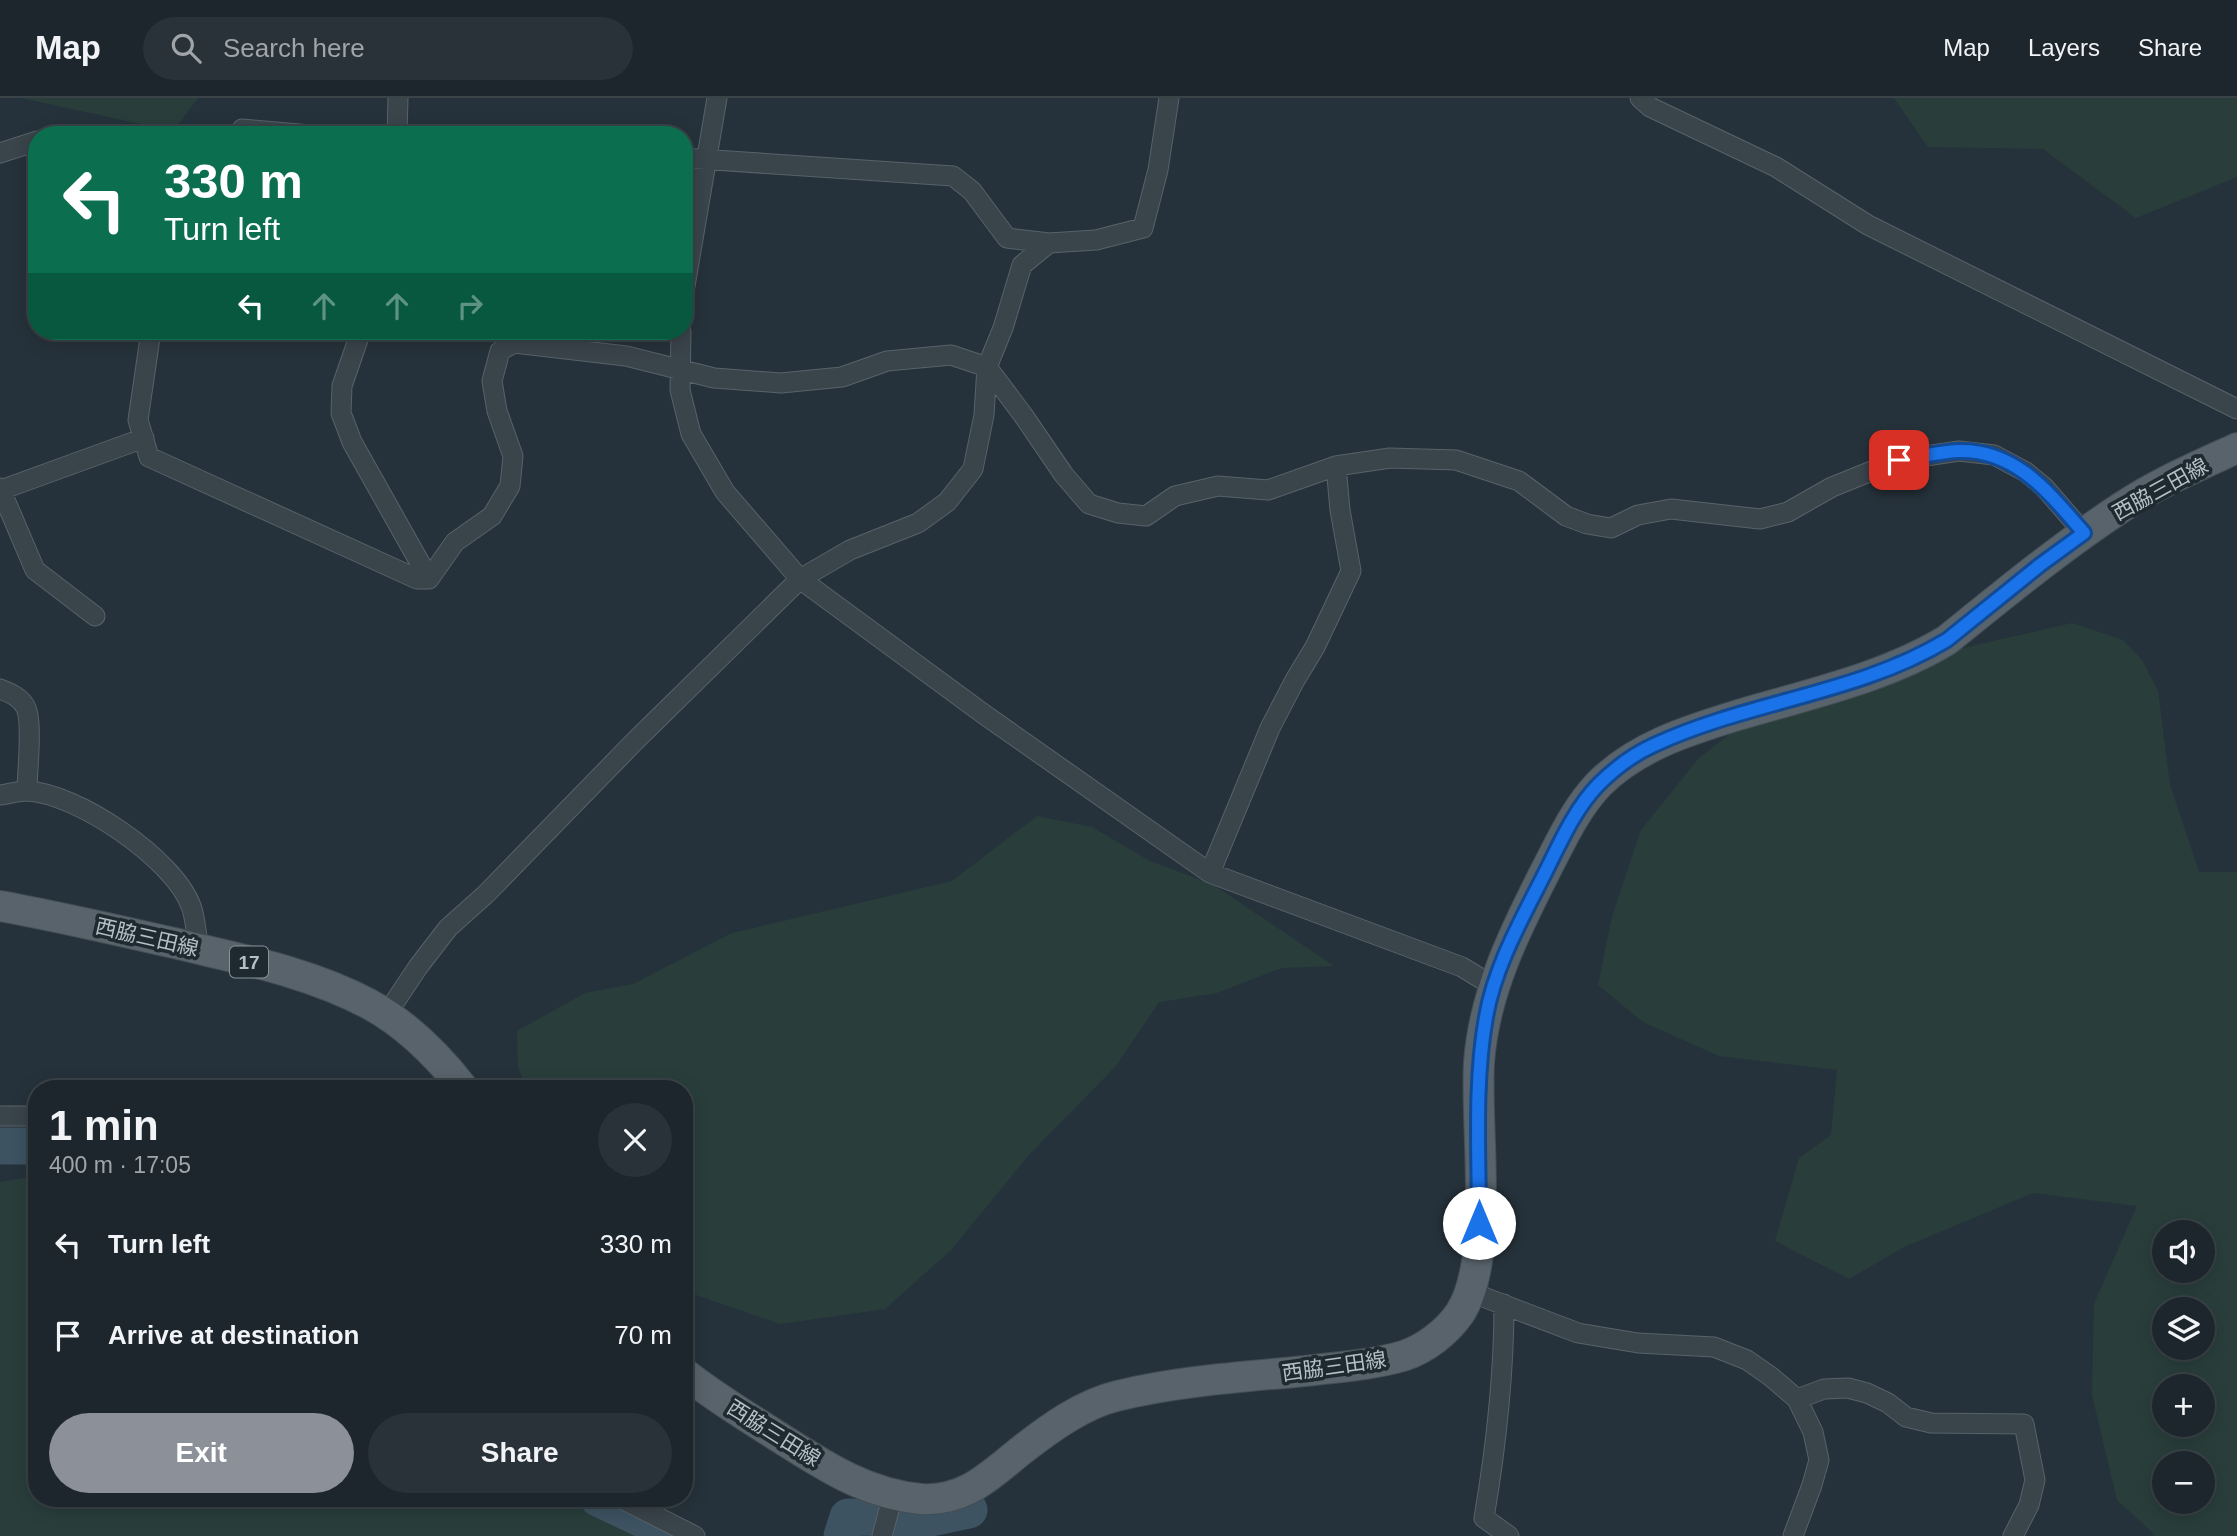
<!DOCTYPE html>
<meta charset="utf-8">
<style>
body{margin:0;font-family:Helvetica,"Noto Sans JP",sans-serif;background:#293238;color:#f1f3f6;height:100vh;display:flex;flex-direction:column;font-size:26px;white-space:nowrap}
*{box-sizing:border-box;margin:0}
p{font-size:23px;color:#a0a5a9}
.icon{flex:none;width:38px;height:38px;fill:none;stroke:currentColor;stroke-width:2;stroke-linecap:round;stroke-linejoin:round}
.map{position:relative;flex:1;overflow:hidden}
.drawer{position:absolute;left:28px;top:982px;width:665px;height:427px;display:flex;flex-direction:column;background:#1c262c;border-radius:28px;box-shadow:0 4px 18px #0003,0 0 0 2px #3a4348}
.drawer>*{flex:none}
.hud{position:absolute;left:28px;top:28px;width:665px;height:214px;border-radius:28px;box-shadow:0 4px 18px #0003,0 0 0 2px #3a4348;background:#0b6e4f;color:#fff;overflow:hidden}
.fabs{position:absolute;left:2152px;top:1122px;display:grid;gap:14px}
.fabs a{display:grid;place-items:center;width:63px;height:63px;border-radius:50%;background:#1c262c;box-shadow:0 4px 18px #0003,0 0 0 2px #3a4348;font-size:35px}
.pin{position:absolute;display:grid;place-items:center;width:60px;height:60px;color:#fff;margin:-30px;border-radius:14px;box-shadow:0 4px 10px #0006}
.me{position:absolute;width:77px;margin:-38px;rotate:0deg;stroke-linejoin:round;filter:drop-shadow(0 0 5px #0008)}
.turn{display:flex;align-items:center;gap:24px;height:147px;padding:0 21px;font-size:32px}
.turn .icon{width:91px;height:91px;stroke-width:2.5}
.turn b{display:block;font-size:49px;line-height:60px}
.lanes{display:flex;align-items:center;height:66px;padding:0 21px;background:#0003;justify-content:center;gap:35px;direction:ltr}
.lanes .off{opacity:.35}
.round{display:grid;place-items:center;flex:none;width:74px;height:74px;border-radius:37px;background:#293238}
.head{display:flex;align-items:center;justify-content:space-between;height:119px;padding:0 21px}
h1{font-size:42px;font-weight:700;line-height:52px}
.cta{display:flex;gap:14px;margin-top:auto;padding:14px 21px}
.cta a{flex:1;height:80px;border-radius:42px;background:#8c9099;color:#fff;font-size:28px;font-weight:700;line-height:80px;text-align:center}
.cta a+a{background:#293238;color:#f1f3f6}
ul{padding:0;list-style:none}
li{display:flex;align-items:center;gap:21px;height:91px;padding:0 21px}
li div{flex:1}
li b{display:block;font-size:26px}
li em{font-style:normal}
header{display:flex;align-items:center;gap:42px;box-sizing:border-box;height:98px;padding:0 35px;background:#1c262c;border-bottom:2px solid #3a4348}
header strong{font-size:33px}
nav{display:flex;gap:38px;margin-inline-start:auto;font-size:24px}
.search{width:490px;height:63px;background:#293238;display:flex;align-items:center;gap:18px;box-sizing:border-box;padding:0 24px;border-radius:38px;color:#a0a5a9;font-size:26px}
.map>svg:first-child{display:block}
</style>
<header>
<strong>Map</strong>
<div class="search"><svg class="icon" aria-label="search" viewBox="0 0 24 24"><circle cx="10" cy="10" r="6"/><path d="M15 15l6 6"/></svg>Search here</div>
<nav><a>Map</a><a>Layers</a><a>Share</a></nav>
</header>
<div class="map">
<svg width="2237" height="1438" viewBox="0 0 2237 1438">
<rect width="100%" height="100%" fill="#26323b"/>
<path fill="#293e3b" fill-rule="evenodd" d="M21 0H198L173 33Z
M1894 0H2237V79L2136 120 2043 51 1928 49Z
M2072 525 2123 542 2142 562 2158 593 2170 687 2199 774H2237V1438H2153L2152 1434 2117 1402 2092 1297 2094 1206 2137 1108 2033 1095 1904 1149 1849 1181 1775 1143 1799 1060 1831 1037 1837 972 1719 958 1643 924 1598 887 1612 819 1641 732 1699 660 1757 615 1919 557 1959 551ZM2165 1134H2203V1172H2165ZM2165 1211H2203V1250H2165ZM2165 1288H2203V1326H2165ZM2165 1365H2203V1404H2165Z
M1037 718 1092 729 1150 763 1214 787 1334 868 1281 870 1217 895 1159 904 1116 968 1028 1058 951 1152 885 1211 780 1226 696 1197 684 1188V990H527L518 969 517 933 585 895 633 886 732 835 952 783Z
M37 1078V1400H583L646 1438H0V1084Z"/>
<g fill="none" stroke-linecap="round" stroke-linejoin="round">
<path stroke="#3d5362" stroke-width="37" d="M0 1048H37
M598 1400 661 1430
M842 1438 848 1419 931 1420 969 1412"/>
<g stroke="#586269" stroke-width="21">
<path id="street" d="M1640 0 1650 9 1776 69 1868 127 2237 311
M241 37 242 31 311 37
M397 37 398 0
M0 55 37 43
M684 60 953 78 972 93 1007 140 1049 145 1096 142 1143 130 1158 72 1169 0
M684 194 717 0
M151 233 138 322 149 359 417 481H429
M361 233 342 288 341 315 352 344 429 481
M681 233 680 292 691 336 725 394 800 481 985 617 1210 775 1462 869 1493 888
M0 390 35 472 95 518
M1 392 144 340
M429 481 455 444 492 418 510 388 513 358 497 313 492 283 500 253 514 245 626 258 714 280 781 285 842 279 887 263 951 257 987 269 1023 317 1064 377 1089 406 1118 415 1146 418 1175 398 1218 388 1268 392 1336 368 1390 360 1456 362 1519 383 1566 418 1587 426 1611 430 1638 417 1671 411 1760 421 1788 414 1832 389 1899 362 1959 353 1994 357 2026 374 2044 389 2084 435
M0 591C10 595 21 599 26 610 33 625 27 675 27 693
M0 697C9 696 18 693 27 693 77 695 174 761 191 808 196 821 196 838 199 851
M1210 775 1270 630 1295 582 1315 549 1351 473 1340 412 1336 368
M386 917 418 869 448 830 486 796 636 642 800 481 850 452 918 425 947 404 973 371 984 317 987 269 1003 230 1022 167 1049 145
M0 1018H37
M1471 1192 1486 1200 1578 1235 1638 1245 1714 1249 1747 1262 1770 1278 1797 1301 1813 1334 1819 1362 1812 1387 1793 1438
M1504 1206C1504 1279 1496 1349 1484 1420L1509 1438
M1797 1301 1824 1291 1848 1290 1867 1295 1888 1305 1906 1319 1931 1325 2024 1326 2035 1382 2029 1407 2013 1438
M620 1400 695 1438
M882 1438 893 1397"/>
</g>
<g stroke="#434d54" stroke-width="32">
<path id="primary" d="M0 808C61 819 121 833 182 847 245 862 311 875 369 906 406 926 438 958 463 990
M684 1275C713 1298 743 1316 774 1336 820 1365 864 1396 921 1401 966 1404 991 1376 1023 1351 1050 1330 1083 1306 1117 1298 1178 1283 1242 1279 1305 1273 1338 1269 1372 1267 1403 1258 1425 1251 1447 1234 1460 1215 1495 1161 1475 1031 1479 965 1484 894 1515 833 1547 770 1562 741 1576 710 1599 686 1636 649 1686 633 1735 618 1805 597 1885 580 1947 542 2004 496 2061 449 2122 409 2158 385 2198 368 2237 350"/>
</g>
<use href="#street" stroke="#3a444b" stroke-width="19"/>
<use href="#primary" stroke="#58636b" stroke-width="30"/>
</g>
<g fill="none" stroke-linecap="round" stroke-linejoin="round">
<g stroke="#114b97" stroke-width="18">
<path id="route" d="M1479 1125C1479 1057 1474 986 1486 919 1495 867 1523 819 1546 773 1561 743 1575 711 1598 687 1614 671 1634 656 1654 647 1748 603 1858 596 1947 542L2040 467 2084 435C2050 396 2016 351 1958 353 1939 354 1919 359 1899 362"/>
</g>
<use href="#route" stroke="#1a73e8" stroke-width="12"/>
</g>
<g text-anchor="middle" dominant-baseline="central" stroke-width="7" stroke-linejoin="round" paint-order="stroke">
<rect fill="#1f2930" stroke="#889299" stroke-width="2" x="230" y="848.5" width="38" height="31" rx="5"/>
<g font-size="19" font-weight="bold" fill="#b5bfc6">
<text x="249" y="864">17</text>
</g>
<g font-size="21" fill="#b5bfc6" stroke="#1f2930">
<text transform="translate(2160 391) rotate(-29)">西脇三田線</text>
<text transform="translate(147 839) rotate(13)">西脇三田線</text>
<text transform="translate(1334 1268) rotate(-8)">西脇三田線</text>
<text transform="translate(774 1335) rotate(32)">西脇三田線</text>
</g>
</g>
</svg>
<div class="fabs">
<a><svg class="icon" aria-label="sound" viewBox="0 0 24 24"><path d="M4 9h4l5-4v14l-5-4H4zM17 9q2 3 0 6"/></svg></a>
<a><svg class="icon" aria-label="layers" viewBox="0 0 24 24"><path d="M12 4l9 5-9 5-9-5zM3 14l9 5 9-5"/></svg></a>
<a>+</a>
<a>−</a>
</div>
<div class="pin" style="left:1899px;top:362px;background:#d93025"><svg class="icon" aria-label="arrive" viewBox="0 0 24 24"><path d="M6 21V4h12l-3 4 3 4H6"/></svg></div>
<svg class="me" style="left:1479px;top:1125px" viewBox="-20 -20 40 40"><circle r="19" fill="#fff"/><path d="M0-13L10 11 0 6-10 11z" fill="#1a73e8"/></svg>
<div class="hud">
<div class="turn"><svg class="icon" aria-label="left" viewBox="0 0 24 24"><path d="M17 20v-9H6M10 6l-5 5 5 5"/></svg><div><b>330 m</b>Turn left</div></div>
<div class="lanes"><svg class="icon" aria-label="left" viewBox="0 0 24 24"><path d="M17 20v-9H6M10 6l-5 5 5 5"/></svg><svg class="icon off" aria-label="ahead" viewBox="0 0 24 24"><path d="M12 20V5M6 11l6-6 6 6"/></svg><svg class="icon off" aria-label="ahead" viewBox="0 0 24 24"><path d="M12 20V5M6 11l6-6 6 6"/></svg><svg class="icon off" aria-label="right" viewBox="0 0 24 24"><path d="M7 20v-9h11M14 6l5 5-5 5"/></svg></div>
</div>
<section class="drawer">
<div class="head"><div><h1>1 min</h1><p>400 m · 17:05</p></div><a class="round"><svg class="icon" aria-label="close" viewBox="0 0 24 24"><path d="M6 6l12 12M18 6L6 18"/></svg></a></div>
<ul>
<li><svg class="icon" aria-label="left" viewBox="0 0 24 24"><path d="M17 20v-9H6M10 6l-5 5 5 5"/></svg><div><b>Turn left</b></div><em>330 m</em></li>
<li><svg class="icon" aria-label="arrive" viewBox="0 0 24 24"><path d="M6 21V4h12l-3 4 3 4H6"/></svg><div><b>Arrive at destination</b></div><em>70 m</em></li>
</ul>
<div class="cta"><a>Exit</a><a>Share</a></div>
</section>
</div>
